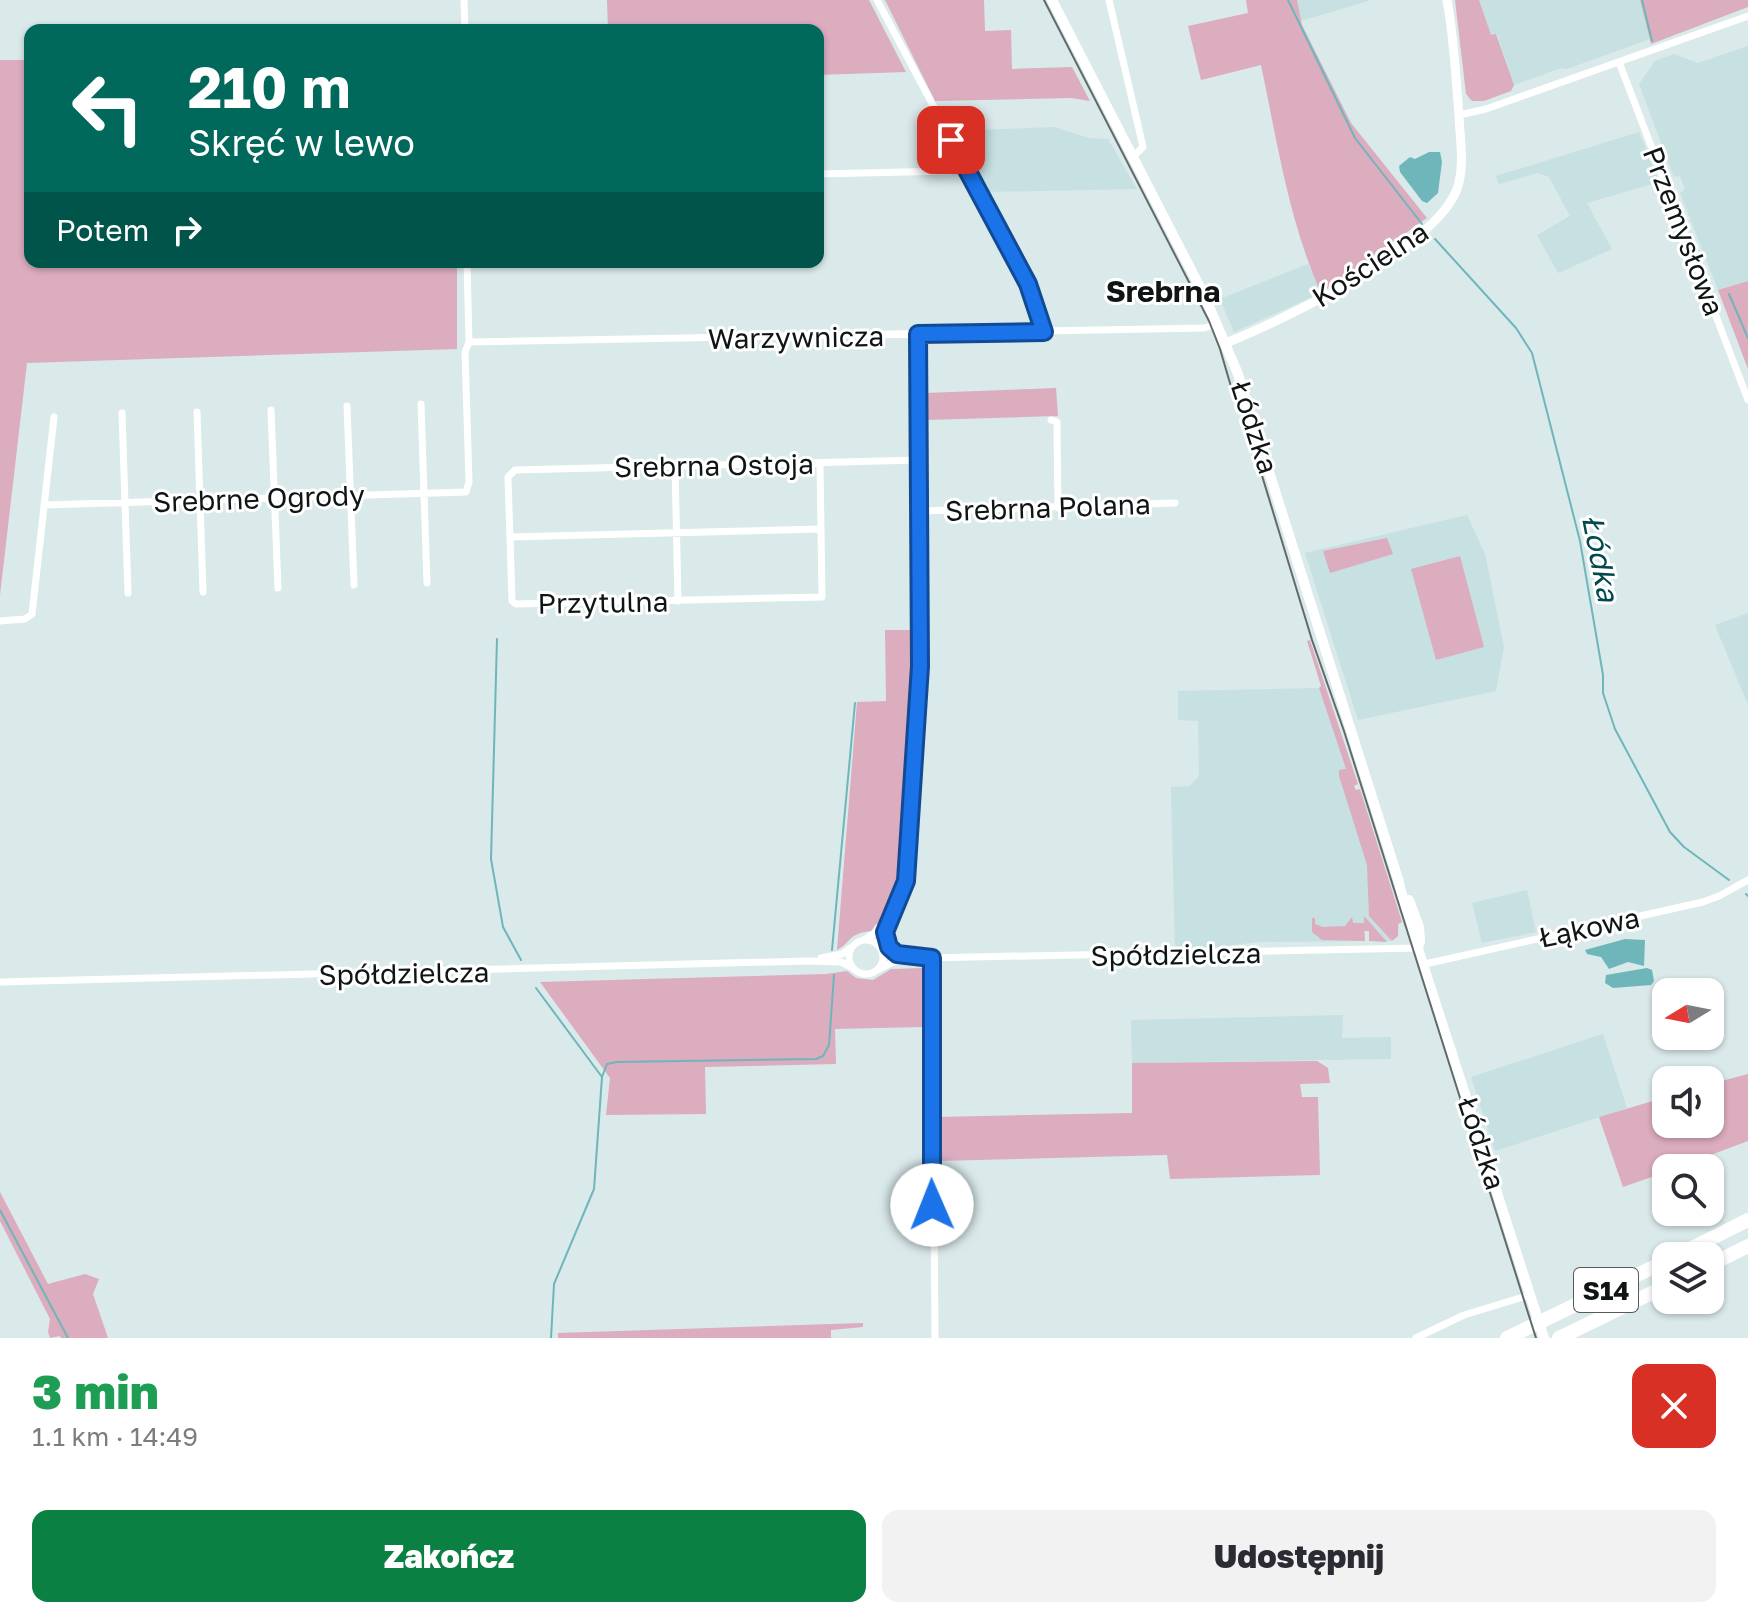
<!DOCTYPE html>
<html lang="pl">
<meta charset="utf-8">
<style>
body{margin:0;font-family:"Golos Text",sans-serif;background:#f2f2f3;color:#2b2b33;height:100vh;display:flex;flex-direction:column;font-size:30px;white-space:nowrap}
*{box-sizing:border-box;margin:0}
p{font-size:26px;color:#7c7c81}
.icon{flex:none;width:44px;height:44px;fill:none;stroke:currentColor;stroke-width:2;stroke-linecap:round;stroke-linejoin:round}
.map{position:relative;height:1338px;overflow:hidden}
.sheet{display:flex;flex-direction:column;background:#fff;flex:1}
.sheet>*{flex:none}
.guide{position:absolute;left:24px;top:24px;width:800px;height:244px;border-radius:16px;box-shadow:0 2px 6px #0004;background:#00695c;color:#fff;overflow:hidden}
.needle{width:52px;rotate:260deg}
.buttons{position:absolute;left:1652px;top:978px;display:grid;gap:16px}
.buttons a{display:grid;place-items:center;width:72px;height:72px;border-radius:16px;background:#fff;box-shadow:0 2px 6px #0004;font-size:40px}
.pin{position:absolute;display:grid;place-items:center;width:68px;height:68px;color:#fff;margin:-34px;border-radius:16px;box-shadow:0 4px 12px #0006}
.me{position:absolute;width:88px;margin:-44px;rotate:359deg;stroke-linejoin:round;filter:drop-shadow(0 0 6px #0008)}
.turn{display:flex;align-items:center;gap:28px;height:168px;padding:0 32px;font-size:36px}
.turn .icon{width:104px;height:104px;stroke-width:2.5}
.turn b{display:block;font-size:56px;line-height:68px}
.then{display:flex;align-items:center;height:76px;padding:0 32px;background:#0003;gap:16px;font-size:30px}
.round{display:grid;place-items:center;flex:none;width:84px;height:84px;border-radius:16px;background:#f2f2f3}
.head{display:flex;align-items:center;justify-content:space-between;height:136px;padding:0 32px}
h1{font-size:48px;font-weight:800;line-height:60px;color:#1e9e55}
.cta{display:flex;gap:16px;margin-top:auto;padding:16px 32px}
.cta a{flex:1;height:92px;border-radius:16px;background:#0b8043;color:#fff;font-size:32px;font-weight:800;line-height:92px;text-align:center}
.cta a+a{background:#f2f2f3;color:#2b2b33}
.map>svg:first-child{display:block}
</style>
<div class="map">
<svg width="1748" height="1338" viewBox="0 0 1748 1338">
<rect width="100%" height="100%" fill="#dae9ea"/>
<path fill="#c7e0e1" d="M1297 0H1368V1L1301 21Z
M1479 0H1640L1650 39 1567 69 1561 68 1514 85 1497 34 1491 36Z
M1748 46V281L1718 290 1680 193 1685 189 1680 176 1674 177 1639 84 1655 61 1674 54 1698 63Z
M1054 127 1089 138 1108 139 1137 189 985 192 950 131Z
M1639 132 1659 182 1587 203 1612 249 1558 273 1537 235 1570 216 1549 177 1538 173 1499 184 1496 176Z
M1308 264 1321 293 1234 332 1220 299Z
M1467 515 1485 554 1504 647 1496 691 1358 720 1305 553Z
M1748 613V705L1715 625Z
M1319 688 1399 924 1398 936 1392 941H1369V931H1365V941L1257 942 1219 947H1175L1171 787 1190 786 1199 776 1198 721 1178 720V691Z
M1527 890 1536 932 1482 943 1472 903Z
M1343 1015 1342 1038 1391 1037V1059L1132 1063 1131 1020Z
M1603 1034 1627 1108 1495 1151 1471 1077Z"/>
<path fill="#dcacbf" d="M607 0H869L906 72 818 75V30H608Z
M885 0H984L985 31 1011 30 1012 69 1072 67 1090 101 1071 98 935 101Z
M1246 0H1297L1302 25 1351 123 1427 218 1321 293C1289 222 1277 141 1261 65L1201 80 1188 26 1248 13Z
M1455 0H1479L1491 35 1496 34 1514 85 1511 91 1484 101H1472L1466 94Z
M1640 0H1748V7L1651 44Z
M0 60H30V262H457V349L27 363 0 595Z
M1748 281V369L1718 290Z
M1056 388 1058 416 926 420 925 393Z
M1387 538 1393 554 1330 573 1323 551Z
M1460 556 1484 647 1436 660 1411 569Z
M885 630H917L901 885 878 925 876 924 871 931C847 934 853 941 837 950L857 702 886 701Z
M1310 640 1358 784 1354 786 1356 790 1360 789 1402 922 1398 924V936L1392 941 1369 916 1367 865 1339 776V770L1346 769 1319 688 1321 686 1307 641Z
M1364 916 1387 942 1369 941V931H1364L1365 941 1322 940 1312 932V918H1315V924L1323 927 1345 926 1352 917 1353 923H1364Z
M922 968V1027L835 1029 836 1064 705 1067 706 1114 606 1115 610 1078 540 982 826 974 847 971 856 978 873 980 891 969Z
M1317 1061 1328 1068 1330 1083 1300 1084 1302 1097H1318L1320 1175 1170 1179 1167 1155 937 1161 936 1117 1132 1113V1063Z
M1748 1074V1141L1676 1168H1666V1172L1623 1187 1599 1117 1666 1097V1124H1710V1084Z
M0 1192 48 1284 85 1274 99 1279 93 1294 108 1338H61L60 1336 50 1338 48 1332 50 1319 0 1221Z
M863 1323V1327L831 1330V1338H558V1333Z"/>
<path fill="#6eb6ba" d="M1429 152H1440L1442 162 1438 193 1427 203 1422 201 1400 172 1399 166 1410 157 1415 159Z
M1625 939 1645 940 1644 966 1628 962 1609 969 1601 957 1587 954 1585 950Z
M1647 968 1652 970 1654 981 1651 985 1613 988 1605 983 1606 975Z"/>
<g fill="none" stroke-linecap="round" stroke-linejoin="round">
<path stroke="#6eb6ba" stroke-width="2" d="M1288 0 1355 138 1422 224
M1642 0 1652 41
M1435 239 1516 328 1532 353 1580 541 1603 675V693L1615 729 1670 832 1684 847 1729 880
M1729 294 1748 338
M497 639 491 859 503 927 521 960
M1746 894 1748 896
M832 950 855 703
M536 988 602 1077 594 1189 554 1284 551 1338
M602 1077 607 1064 617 1062 816 1059 823 1056 829 1045 834 975
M0 1210 68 1338"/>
<path stroke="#fff" stroke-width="7" d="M464 0 465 30
M877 0 1028 284 1044 332
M1109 0 1143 147 1134 156
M1619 62 1748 400
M1459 115 1486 109 1748 16
M818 174 950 171 965 166
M469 342 1204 328 1218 324
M421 404 427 583
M347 406 354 585
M271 410 278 588
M197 412 203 592
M122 413 128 593
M1051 420 1057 422V427L1058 508
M820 463 822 597 516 604 512 601 508 477 515 470 919 460
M675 466 678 601
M44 505 466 492 469 482 465 352 469 342 467 262
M921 511 1175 503
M510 537 821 529
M0 621 25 619 32 614 54 417
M865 939 875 933 891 912
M849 957a17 17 0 1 1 34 0a17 17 0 1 1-34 0Z
M879 945 906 881 918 695 922 622 918 334
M882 949 893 954 911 956
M821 958 842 954 850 948
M932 958 935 1338
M1425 964 1703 902 1719 896 1748 880
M879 969 893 962 925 958 1420 948
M0 982 807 961 841 962 853 968
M1416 1338 1464 1315 1530 1295"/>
<path stroke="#fff" stroke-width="9" d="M1226 343C1283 320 1436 247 1457 189 1465 166 1460 140 1459 116 1456 77 1454 38 1447 0"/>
<path stroke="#fff" stroke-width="10" d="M1052 0 1205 297 1238 374 1398 879 1408 918 1544 1338
M1409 900 1419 927 1420 942"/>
<path stroke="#fff" stroke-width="14" d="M1676 1256 1748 1220
M1710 1265 1748 1246
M1507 1338 1666 1261
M1559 1338 1666 1286"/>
<path stroke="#626b6c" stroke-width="2" d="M1044 0 1209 321 1220 349 1237 407
M1234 397 1246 423 1312 640 1344 731 1536 1338"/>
</g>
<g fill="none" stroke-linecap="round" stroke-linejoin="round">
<g stroke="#114b97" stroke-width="20">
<path id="route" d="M932 1205V958L897 954 889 947 885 932 906 881 920 666 918 334 1044 332 1028 284 951 140"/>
</g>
<use href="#route" stroke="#1a73e8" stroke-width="14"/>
</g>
<g text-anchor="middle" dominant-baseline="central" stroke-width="6" stroke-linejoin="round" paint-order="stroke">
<rect fill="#fff" stroke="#575a5a" stroke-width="2" x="1574" y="1268" width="64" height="44" rx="6"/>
<g font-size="26" font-weight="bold" fill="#0f1414">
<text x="1606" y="1290">S14</text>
</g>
<g font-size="28" fill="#0f1414" stroke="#fff">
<text transform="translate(1684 231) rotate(69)">Przemysłowa</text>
<text transform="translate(1370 264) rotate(-33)">Kościelna</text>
<text transform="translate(796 337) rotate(-1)">Warzywnicza</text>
<text transform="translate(1255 427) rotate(72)">Łódzka</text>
<text transform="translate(714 465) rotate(-1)">Srebrna Ostoja</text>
<text transform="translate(259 498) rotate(-2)">Srebrne Ogrody</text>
<text transform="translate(1048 507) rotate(-2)">Srebrna Polana</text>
<text transform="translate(603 602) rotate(-1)">Przytulna</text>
<text transform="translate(1589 927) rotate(-12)">Łąkowa</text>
<text transform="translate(1176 954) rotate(-1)">Spółdzielcza</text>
<text transform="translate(404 973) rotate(-1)">Spółdzielcza</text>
<text transform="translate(1482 1143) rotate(72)">Łódzka</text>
</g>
<g font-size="30" font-weight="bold" fill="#0f1414" stroke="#fff">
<text x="1163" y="291">Srebrna</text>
</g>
<g font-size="30" font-style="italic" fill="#02484c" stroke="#fff">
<text transform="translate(1601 558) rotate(79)">Łódka</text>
</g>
</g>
</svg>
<div class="buttons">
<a><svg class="needle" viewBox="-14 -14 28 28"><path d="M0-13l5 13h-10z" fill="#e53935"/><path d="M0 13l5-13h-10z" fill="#7c7c81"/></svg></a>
<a><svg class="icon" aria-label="sound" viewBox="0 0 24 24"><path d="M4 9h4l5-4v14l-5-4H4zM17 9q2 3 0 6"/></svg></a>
<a><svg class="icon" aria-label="search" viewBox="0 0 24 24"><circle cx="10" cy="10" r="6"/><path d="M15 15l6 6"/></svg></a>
<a><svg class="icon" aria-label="layers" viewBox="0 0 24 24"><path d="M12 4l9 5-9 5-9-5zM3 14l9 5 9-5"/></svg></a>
</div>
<div class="pin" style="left:951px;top:140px;background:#d93025"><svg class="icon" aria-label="arrive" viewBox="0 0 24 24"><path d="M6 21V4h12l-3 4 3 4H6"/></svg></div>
<svg class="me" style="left:932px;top:1205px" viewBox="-20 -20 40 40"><circle r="19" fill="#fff"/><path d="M0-13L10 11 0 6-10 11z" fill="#1a73e8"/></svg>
<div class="guide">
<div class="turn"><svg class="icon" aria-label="left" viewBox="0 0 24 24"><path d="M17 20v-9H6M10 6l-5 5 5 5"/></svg><div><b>210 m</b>Skręć w lewo</div></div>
<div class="then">Potem<svg class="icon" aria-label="right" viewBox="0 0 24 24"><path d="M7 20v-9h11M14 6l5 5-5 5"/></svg></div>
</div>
</div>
<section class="sheet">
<div class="head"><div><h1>3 min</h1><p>1.1 km · 14:49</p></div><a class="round" style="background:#d93025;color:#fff"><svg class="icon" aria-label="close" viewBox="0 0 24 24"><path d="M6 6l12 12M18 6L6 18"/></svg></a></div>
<div class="cta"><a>Zakończ</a><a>Udostępnij</a></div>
</section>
